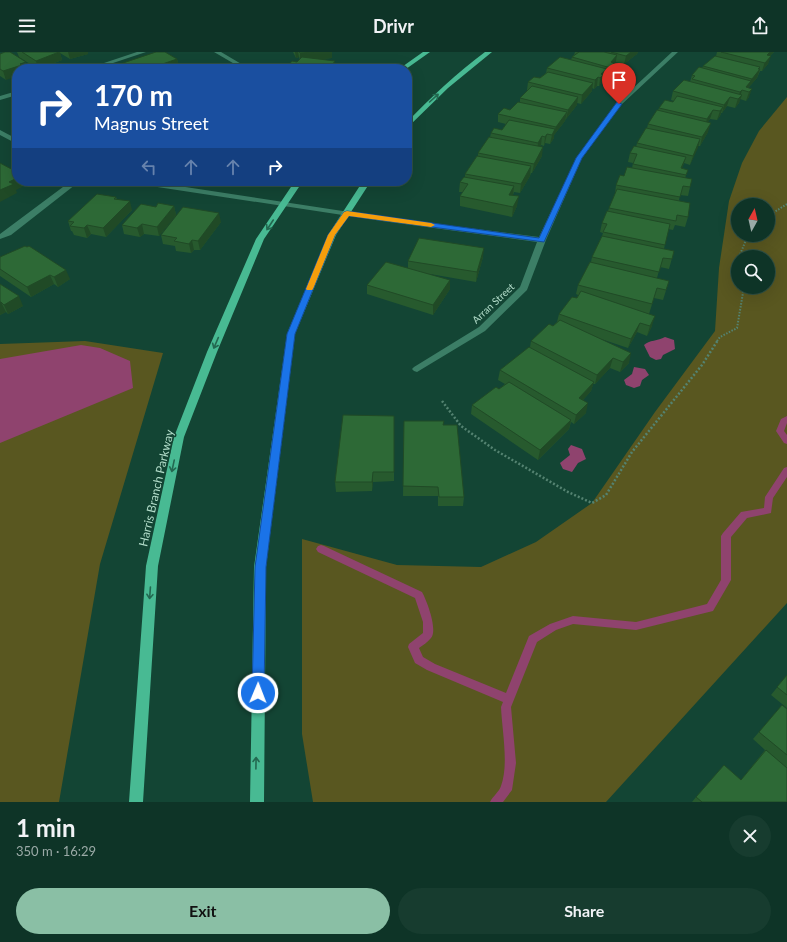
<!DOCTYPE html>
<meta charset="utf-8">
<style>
body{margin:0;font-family:Lato,sans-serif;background:#173c2f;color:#f1f3f6;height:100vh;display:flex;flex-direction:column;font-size:15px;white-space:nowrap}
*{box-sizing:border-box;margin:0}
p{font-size:13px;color:#9baaa7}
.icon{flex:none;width:22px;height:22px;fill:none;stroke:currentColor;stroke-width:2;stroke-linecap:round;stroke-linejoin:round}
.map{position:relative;height:750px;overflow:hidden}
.details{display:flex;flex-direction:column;background:#0e3427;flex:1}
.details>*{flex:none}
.top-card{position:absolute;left:12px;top:12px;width:400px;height:122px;border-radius:16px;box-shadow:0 4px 16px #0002,0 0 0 1px #2e4f44;background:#1a4fa0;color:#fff;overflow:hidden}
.needle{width:26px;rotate:8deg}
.buttons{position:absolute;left:731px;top:146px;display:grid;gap:8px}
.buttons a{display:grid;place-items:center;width:44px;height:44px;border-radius:50%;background:#0e3427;box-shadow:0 4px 16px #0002,0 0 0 1px #2e4f44;font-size:20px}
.pin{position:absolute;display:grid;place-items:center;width:34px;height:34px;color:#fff;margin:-41px -17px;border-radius:50% 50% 50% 0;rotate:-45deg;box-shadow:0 0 4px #0007}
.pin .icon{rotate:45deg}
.me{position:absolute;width:44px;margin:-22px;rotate:1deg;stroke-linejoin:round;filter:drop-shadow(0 0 3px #0008)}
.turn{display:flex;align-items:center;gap:14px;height:84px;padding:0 16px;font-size:18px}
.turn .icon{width:52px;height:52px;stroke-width:2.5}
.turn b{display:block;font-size:28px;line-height:34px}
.lanes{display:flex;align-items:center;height:38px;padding:0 16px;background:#0003;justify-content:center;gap:20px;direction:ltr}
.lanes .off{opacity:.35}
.round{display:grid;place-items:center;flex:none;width:42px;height:42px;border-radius:21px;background:#173c2f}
.overview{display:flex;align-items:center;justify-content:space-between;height:68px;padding:0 16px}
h1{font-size:24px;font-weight:700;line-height:30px}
.action{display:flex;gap:8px;margin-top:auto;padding:8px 16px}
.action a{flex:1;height:46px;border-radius:24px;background:#8abfa5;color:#111;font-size:16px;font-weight:700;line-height:46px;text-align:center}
.action a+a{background:#173c2f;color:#f1f3f6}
header{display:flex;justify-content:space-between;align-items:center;height:52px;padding:0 16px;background:#0e3427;font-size:18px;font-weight:700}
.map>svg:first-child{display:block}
</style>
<header><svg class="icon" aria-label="menu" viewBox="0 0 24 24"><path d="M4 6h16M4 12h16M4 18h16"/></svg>Drivr<svg class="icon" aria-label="share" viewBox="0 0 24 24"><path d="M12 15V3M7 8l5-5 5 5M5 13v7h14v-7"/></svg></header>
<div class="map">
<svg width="787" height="750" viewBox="0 0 787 750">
<rect width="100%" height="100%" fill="#134534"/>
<path fill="#595720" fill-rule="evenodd" d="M787 45V551L606 750H313L302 682V487L397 513 481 515 536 490 592 451 655 360 715 279 719 216 729 149 742 111 759 79ZM738 153H768V183H738ZM738 205H768V235H738Z
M85 289 163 301 100 512 59 750H0V292Z"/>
<path fill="#8f436e" d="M665 285 674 288 675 297 663 303 661 307 656 308 650 305 644 293C649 288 658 289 665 285Z
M81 293 100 296 130 309 133 336 0 391V307Z
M634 315 645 317 649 323 642 328 640 334 634 336 626 333 624 328 632 322Z
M571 393 582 397 586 407 578 411 572 420 563 417 560 411 570 403 568 397Z"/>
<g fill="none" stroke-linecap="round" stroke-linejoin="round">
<path fill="#8f436e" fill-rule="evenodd" d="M787 364V371L784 379 787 383V392L784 391 776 379 781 367Z
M787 415V425L773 446 771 461 747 466 731 485V528L713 559 636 578 573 572 556 578 537 590 511 655 516 711 512 738 503 750H490C493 744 499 740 501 734 509 712 502 679 501 655L503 650 427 618 415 611 408 595 409 592 423 581V570L415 546 318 500 316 497 318 494 321 493 324 494 422 540C427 549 438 578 431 586 428 590 423 593 419 596L423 605 435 612 506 641 529 584 550 572 573 564 636 570 707 552 721 528V484L723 481 741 460 764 456 765 445 784 416Z"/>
<path stroke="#548371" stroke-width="2" stroke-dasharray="1.5 1.5" stroke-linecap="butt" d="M768 164 787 152
M739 205 748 183
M717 289 720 285 737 276 744 235"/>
<path stroke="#548371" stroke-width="2.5" stroke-dasharray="2 2" stroke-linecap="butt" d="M442 349 461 374 495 398 568 440 592 451 606 443 632 400 702 313 718 288"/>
<path fill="#3c7e66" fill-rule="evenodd" d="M137 0H146L95 17H86Z
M214 0H221L243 13 238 14Z
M672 0H678L621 53 582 106 546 188 527 238 485 279 417 320 414 319 412 317 414 315 479 275 520 235 537 190 382 169 131 131 127 129H146L382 165 539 185 577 105 617 51Z
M17 39V43L0 48V44Z
M0 78 17 87V92L0 83Z
M71 129H80L11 183 0 187V182Z"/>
<path fill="#48ba93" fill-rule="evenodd" d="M423 0H430L406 17H399Z
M485 0H492L448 36 407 76V70C431 45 457 21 485 0Z
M295 129H303L264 187 217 300 184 385 158 514 143 750H129L146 514 174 385 207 300 256 187Z
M363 129H371L336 183 295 282 266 515 264 750H250L254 515 287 282 328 183Z"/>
</g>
<path fill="#275a2e" d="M17 0H89H88V2L70 7 60 1 62 8 39 17H38L19 5Z
M293 0H332V6L322 7 336 17H287L286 16 297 10 300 8 299 5 296 6Z
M575 0H638L637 2 624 12 615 10 614 20 609 24 606 23 605 25 602 28 601 31 599 34H597L594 37 592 36V39L581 52 577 51V53L566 67V66L565 69 554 83V86L550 92 545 91 544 94 541 93 540 94 542 104 532 121H531L530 124 520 141 514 140 513 143 517 154 512 165 460 154V144L463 140H459L460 130 465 125V122L478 104V101L490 85 491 81 502 78 506 72 498 70V62L510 58 520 50V46L528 38H527L528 30 540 26 546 21 547 16 571 8 572 5 574 3Z
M717 0H774L770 4 768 12 762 19H760L757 26 749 35V45L746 49 740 47 739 51 735 56 727 54 722 61H721L720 64 717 68 710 67 708 70V80L700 94H698L690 113 684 111 682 116 688 118 685 126 690 135 688 144 680 143 679 148 688 165 685 175 675 173 673 178 668 177 664 197 674 199 669 217 660 215 657 226 669 229 663 248 654 246 649 262 640 259 652 274 647 284 637 280 628 296 601 287 629 311 620 320 610 316 595 332H593L591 339 583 348 586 361 574 372 571 370 569 377 538 408 471 362 472 353 499 337 505 332 498 328 500 318 530 295 531 289 553 274 557 270 559 262 577 246 578 243 576 242 578 233 591 210 592 205 602 184 603 181 600 180 602 171 608 159 609 156 615 142 616 133 632 116 633 111 628 110 630 101 636 95 637 91 647 76 648 72 658 58 659 56 673 50 674 49 671 48 673 39 690 30 692 23 702 16 703 14 716 4Z
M0 2 6 28 0 24Z
M177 7 179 15 178 16 180 17H118L117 13Z
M116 145 117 147 132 158 106 185 91 182 87 186 74 183 72 179H71L68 169Z
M174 154 176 163 159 184 144 182 140 185 124 182 122 173 156 155Z
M221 170 200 198H194L191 201 176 199 175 194 163 192 161 183Z
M0 205 70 227 58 235 54 232 31 245 0 224Z
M483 205 476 230 430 222 450 237 433 263 367 242V233L408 216V209Z
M0 232 23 254 8 262 6 260 0 263Z
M394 364V429L373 430 372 439 336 440 335 430Z
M404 369 443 373 464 445 463 454H438V444H403Z
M787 623V656L771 643Z
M782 653 787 657V750H692L696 745 741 728 765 698 753 687Z"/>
<path fill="#204a26" d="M60 0 62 8 38 17 36 9Z
M68 0H89H88V2L70 7Z
M295 0H298L299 5 296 6Z
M314 0H332V6L300 10V1Z
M631 0H638L637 2 624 12 626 4Z
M770 0H774L768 6Z
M770 0 768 7 771 4 768 12 762 19 767 3Z
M617 3 614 20 609 24 611 16V10Z
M177 7 179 15 174 17H148Z
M335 9 336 17H329Z
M26 10 28 17H17V24L6 28 3 19 20 12Z
M760 15 759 19 760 17 757 26 749 35V37L746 35Z
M607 17 605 25 602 28 601 31 599 34 601 22Z
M598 25 597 34 594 37 595 28Z
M593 31 592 39 581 52 582 43Z
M752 37 749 45 746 49 749 40Z
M742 38 740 45 742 43 739 51 735 56 740 40Z
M578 45 577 53 566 67 568 58Z
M730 45 727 54 722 61 724 53Z
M723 55 720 64 717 68 720 59Z
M713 58 710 67 704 76 707 67Z
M567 60 565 69 554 83V86L550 92 552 83 556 75Z
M711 71 708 80 700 94 702 85Z
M547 82 545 91 544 94 545 85Z
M542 84 541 93 537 100 538 91Z
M700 87 698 96 690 113 693 104Z
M543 95 542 104 532 121 534 112Z
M686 105 683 114 679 122 681 116Z
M531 114 530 124 520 141 521 132Z
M17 126V129H25L26 133 16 138 17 141 0 150V138L9 130Z
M514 134 513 143H509Z
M519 144 517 154 512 165 513 155Z
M130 149 132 158 106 185 103 176Z
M174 154 176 163 159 184 157 175Z
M219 161 221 170 200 198 198 189Z
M142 172 144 182 140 185 137 176Z
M87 173 91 182 87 186 84 176Z
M192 188 194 198 191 201 189 192Z
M484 196 483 205 476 230 477 220Z
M66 218 70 227 58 235 54 225Z
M50 223 54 232 31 245 27 235Z
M450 228V237L433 263V253Z
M19 244 23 254 8 262 4 253Z
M0 250H1L6 260 0 263Z
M655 264 652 274 647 284 650 274Z
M640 271 637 280 628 296 631 287Z
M631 301 629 311 620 320 623 310Z
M613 306 610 316 595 332 597 323Z
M594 330 591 339 576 356 579 346Z
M588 351 586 361 574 372 576 363Z
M571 368 569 377 538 408 540 398Z
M373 420V430L372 439V430Z"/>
<path fill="#2d6936" stroke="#204a26" d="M5 0H10L26 10 20 12 22 13 3 19 0 17V2Z
M22 0H59L36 9Z
M156 0H165L177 7 148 17H124L117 13Z
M299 0H314L300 1Z
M579 0H604L617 3 611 10 615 12 611 16 572 5Z
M611 0H631L626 4Z
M721 0H770L767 3 771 4 765 11Z
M715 4 760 15 758 17H760L752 27 703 14Z
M302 5 335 9 329 17H297L286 16 292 9 297 10Z
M560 5 607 17 601 22 603 23 600 26 598 25 595 28 547 16Z
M173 13 180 17H162Z
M699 15 751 29 746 35 752 37 749 40 742 38 740 40 692 27 695 24 692 23Z
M548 20 593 31 582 43 528 30 534 25 540 26Z
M684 28 742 43 738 47 730 45 724 53 673 39Z
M532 34 578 45 568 58 520 46Z
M677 44 723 55 720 59 713 58 707 67 659 56 665 48 673 50Z
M518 50 567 60 556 75 498 62 504 56 510 58Z
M657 58 711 71 702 85 648 72Z
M509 68 555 77 552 83 547 82 545 85 542 84 538 91 491 81 494 76 502 78Z
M646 76 700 87 693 104 637 91Z
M489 85 543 95 534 112 478 101Z
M634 94 686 105 681 116 688 118 686 123 633 112 637 102 630 101Z
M477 104 531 114 521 132 465 122Z
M0 111 17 120V126L9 130 14 132 0 138Z
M627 115 692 127 690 135 683 134 680 145 616 133 620 123 624 124Z
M464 125 514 134 509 143 519 144 513 155 460 144 468 132 460 130Z
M617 137 690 151 688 165 677 163 676 169 609 156Z
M97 142 116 145 114 147 130 149 103 176 87 173 84 176 70 174 74 170 68 169Z
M158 151 174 154 157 175 142 172 137 176 122 173 141 152 156 155Z
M183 155 219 161 198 189 192 188 189 192 174 189 177 186 161 183Z
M607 159 670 172 665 193 603 180 607 172 602 171Z
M602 184 674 199 672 207 663 206 659 220 592 205Z
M419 186 484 196 477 220 408 209Z
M25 194 27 195 29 194 66 218 54 225 50 223 27 235 0 217V205Z
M386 210 450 228 433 253 367 233Z
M590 210 669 229 666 238 657 236 652 252 578 233Z
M0 232 19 244 4 253 1 250H0Z
M581 239 655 264 650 274 640 271 631 287 559 262 572 245 577 246Z
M560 268 631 301 623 310 613 306 597 323 531 289 549 272 553 274Z
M529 295 594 330 579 346 588 351 576 363 500 318Z
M509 330 571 368 540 398 472 353 496 335 499 337Z
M343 363 394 364V420H373L372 430H335Z
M404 369H444L443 373H457L464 445H439L438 435 403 434Z
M787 623V643L777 635Z
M782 653 787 657V703L759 680Z
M766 698 787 716V750H702L696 745 724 713 741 728Z"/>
<defs><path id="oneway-shaft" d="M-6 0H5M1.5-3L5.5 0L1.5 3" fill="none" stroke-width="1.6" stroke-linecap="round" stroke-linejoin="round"/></defs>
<g stroke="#236850">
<use href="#oneway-shaft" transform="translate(434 46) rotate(-42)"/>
<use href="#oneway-shaft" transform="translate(270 173) rotate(123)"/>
<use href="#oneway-shaft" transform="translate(216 291) rotate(113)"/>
<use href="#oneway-shaft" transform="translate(173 414) rotate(102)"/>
<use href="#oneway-shaft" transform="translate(150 541) rotate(94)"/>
<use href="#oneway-shaft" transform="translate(256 711) rotate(-89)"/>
</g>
<path fill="#1a73e8" stroke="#114b97" d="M617 50 622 52 582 106 544 190 349 164 335 183 295 282 266 515 264 641 262 645 258 647 254 645 252 641 255 515 287 282 328 183 344 160 347 159 539 186 576 106Z"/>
<path fill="#f59e0b" d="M347 159 431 171 435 173 431 175 349 164 335 183 313 237 312 238H307L306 237 328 183 344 160Z"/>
<g text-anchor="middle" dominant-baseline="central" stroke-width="3" stroke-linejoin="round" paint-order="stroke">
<g font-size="10" fill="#b3ddca" stroke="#134534">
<text transform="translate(493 251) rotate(-43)">Arran Street</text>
</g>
<g font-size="12" fill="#b3ddca" stroke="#134534">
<text transform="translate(156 436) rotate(-77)">Harris Branch Parkway</text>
</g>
</g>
</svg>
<div class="buttons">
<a><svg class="needle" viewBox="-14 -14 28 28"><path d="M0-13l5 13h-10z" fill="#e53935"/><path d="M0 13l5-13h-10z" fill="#9baaa7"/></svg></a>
<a><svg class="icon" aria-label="search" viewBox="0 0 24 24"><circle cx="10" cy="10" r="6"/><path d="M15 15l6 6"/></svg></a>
</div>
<div class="pin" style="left:619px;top:52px;background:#d93025"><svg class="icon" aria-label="arrive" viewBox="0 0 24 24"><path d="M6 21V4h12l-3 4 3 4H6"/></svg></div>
<svg class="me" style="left:258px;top:641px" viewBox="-20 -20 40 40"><circle r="17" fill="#1a73e8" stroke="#fff" stroke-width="3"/><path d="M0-11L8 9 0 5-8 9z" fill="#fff"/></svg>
<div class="top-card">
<div class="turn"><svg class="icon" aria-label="right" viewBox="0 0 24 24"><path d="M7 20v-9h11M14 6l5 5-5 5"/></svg><div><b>170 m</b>Magnus Street</div></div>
<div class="lanes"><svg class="icon off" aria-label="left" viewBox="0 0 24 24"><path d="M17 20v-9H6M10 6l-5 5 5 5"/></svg><svg class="icon off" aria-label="ahead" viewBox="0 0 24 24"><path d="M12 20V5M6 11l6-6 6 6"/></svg><svg class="icon off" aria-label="ahead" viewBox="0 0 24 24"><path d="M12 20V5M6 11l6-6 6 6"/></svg><svg class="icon" aria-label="right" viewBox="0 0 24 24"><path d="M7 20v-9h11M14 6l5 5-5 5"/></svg></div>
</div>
</div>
<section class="details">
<div class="overview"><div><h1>1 min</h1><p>350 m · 16:29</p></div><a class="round"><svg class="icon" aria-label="close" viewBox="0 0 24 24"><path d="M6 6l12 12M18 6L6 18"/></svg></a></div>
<div class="action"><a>Exit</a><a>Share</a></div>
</section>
